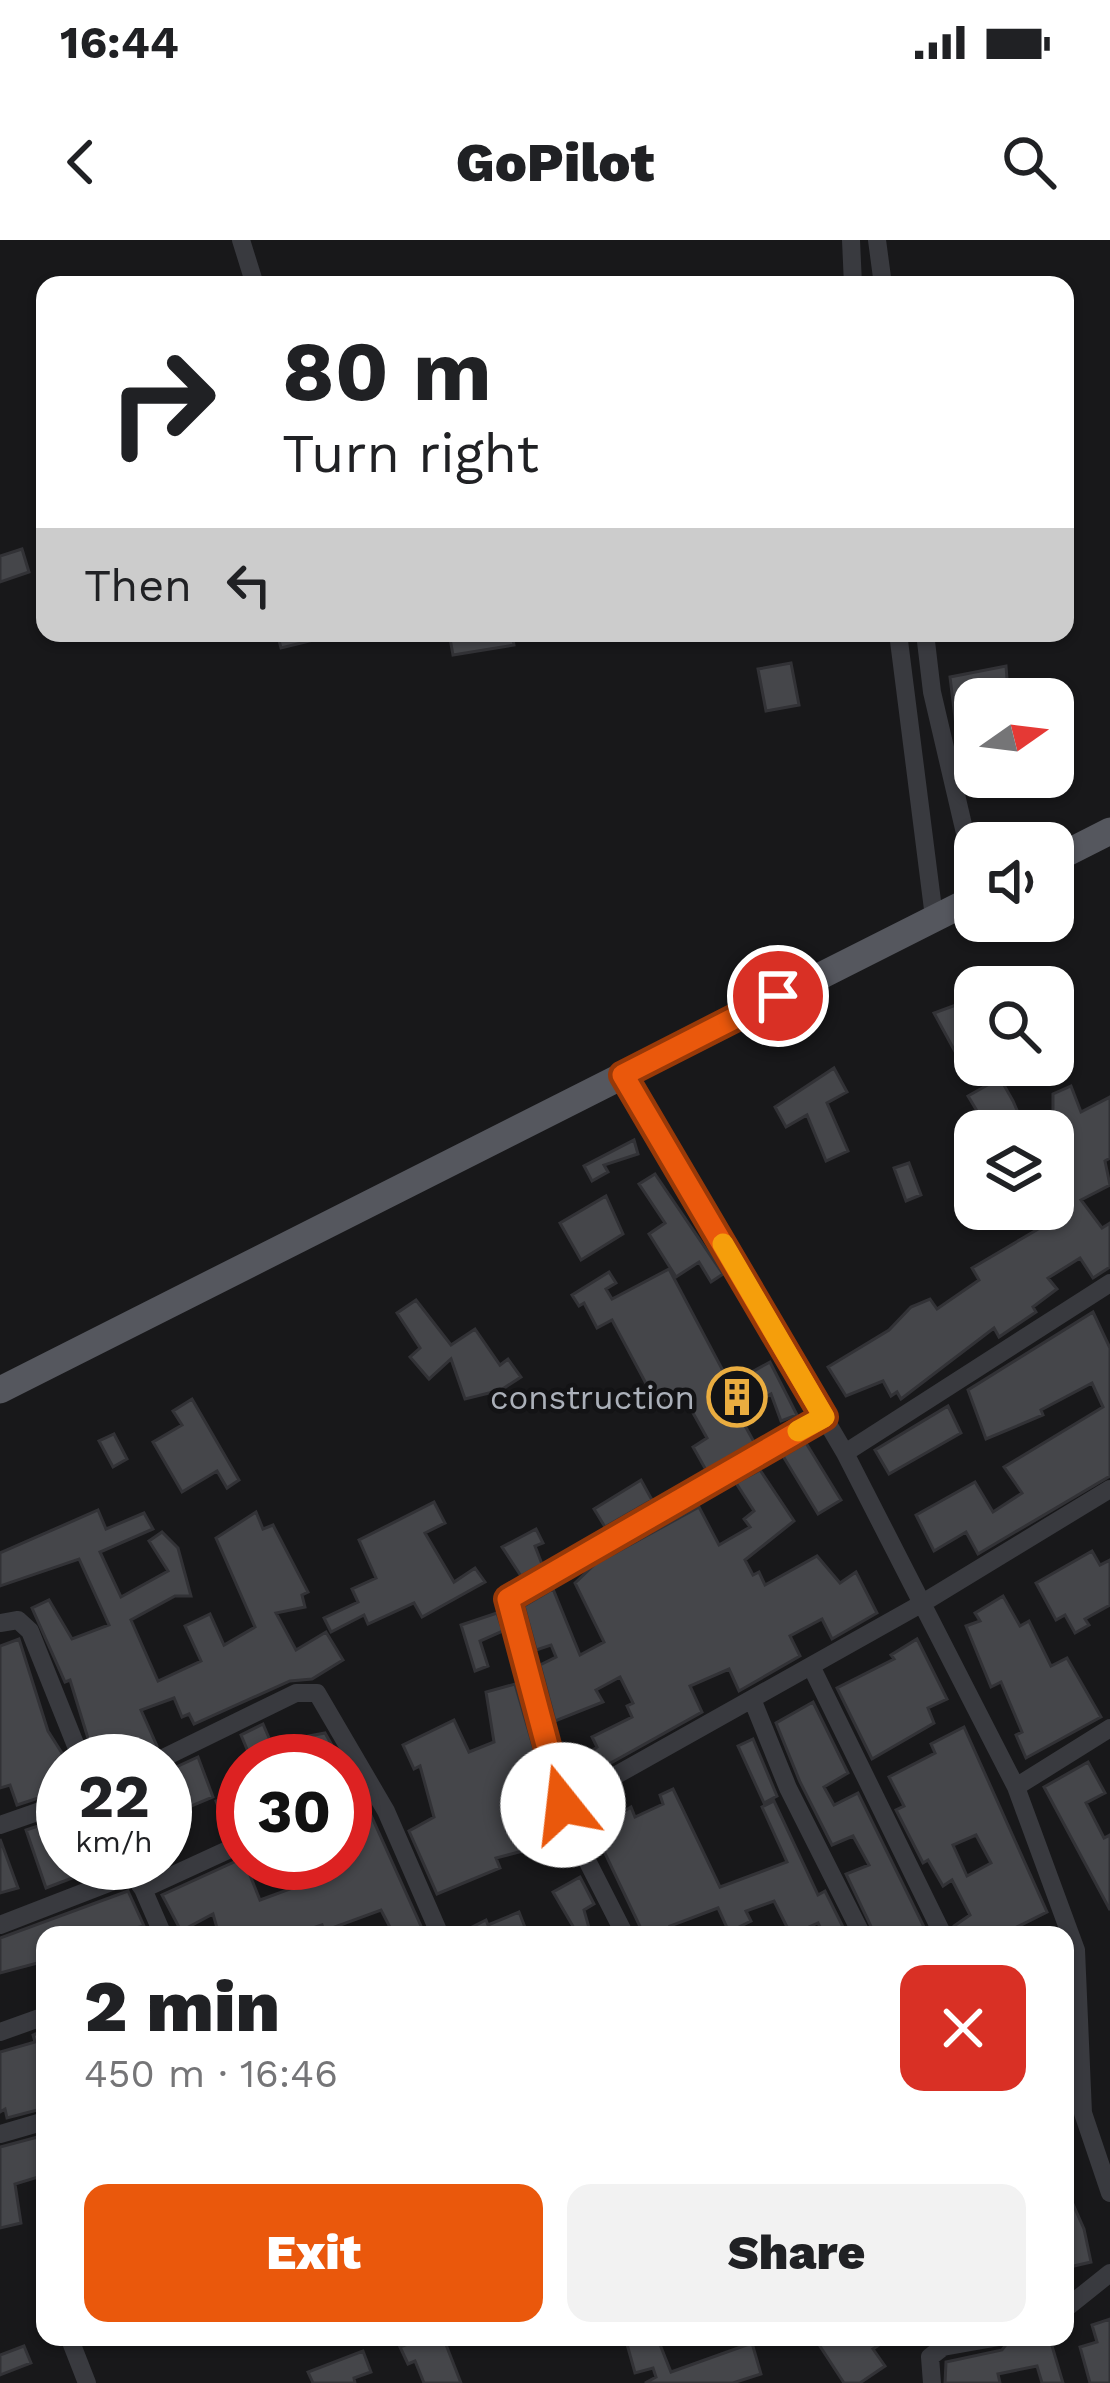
<!DOCTYPE html>
<meta charset="utf-8">
<style>
body{margin:0;font-family:"Work Sans",sans-serif;background:#f2f2f2;color:#202124;height:100vh;display:flex;flex-direction:column;font-size:45px;white-space:nowrap}
*{box-sizing:border-box;margin:0}
p{font-size:39px;color:#757577}
.icon{flex:none;width:66px;height:66px;fill:none;stroke:currentColor;stroke-width:2;stroke-linecap:round;stroke-linejoin:round}
.map{position:relative;flex:1;overflow:hidden}
.details{position:absolute;left:36px;top:1686px;width:1038px;height:420px;display:flex;flex-direction:column;background:#fff;border-radius:24px;box-shadow:0 3px 9px #0004}
.details>*{flex:none}
.guide{position:absolute;left:36px;top:36px;width:1038px;height:366px;border-radius:24px;box-shadow:0 3px 9px #0004;background:#fff;color:#202124;overflow:hidden}
.needle{width:78px;rotate:76deg}
.controls{position:absolute;left:954px;top:438px;display:grid;gap:24px}
.controls a{display:grid;place-items:center;width:120px;height:120px;border-radius:24px;background:#fff;box-shadow:0 3px 9px #0004;font-size:60px}
.speed{position:absolute;left:36px;top:1494px;display:flex;gap:24px;font-size:60px;font-weight:700;text-align:center}
.speed>*{display:grid;place-content:center;width:156px;height:156px;border-radius:50%;background:#fff;box-shadow:0 3px 9px #0004;line-height:1}
.speed small{font-size:30px;font-weight:400}
.speed .limit{border:18px solid #d22;background:#fff;color:#111}
.pin{position:absolute;display:grid;place-items:center;width:102px;height:102px;color:#fff;margin:-51px;border:6px solid #fff;border-radius:50%;box-shadow:0 3px 12px #0007}
.me{position:absolute;width:132px;margin:-66px;rotate:344deg;stroke-linejoin:round;filter:drop-shadow(0 0 9px #0008)}
.turn{display:flex;align-items:center;gap:42px;height:252px;padding:0 48px;font-size:54px}
.turn .icon{width:156px;height:156px;stroke-width:2.5}
.turn b{display:block;font-size:84px;line-height:102px}
.then{display:flex;align-items:center;height:114px;padding:0 48px;background:#0003;gap:24px;font-size:45px}
.round{display:grid;place-items:center;flex:none;width:126px;height:126px;border-radius:24px;background:#f2f2f2}
.headline{display:flex;align-items:center;justify-content:space-between;height:204px;padding:0 48px}
h1{font-size:72px;font-weight:800;line-height:90px}
.action{display:flex;gap:24px;margin-top:auto;padding:24px 48px}
.action a{flex:1;height:138px;border-radius:24px;background:#ea580c;color:#fff;font-size:48px;font-weight:800;line-height:138px;text-align:center}
.action a+a{background:#f2f2f2;color:#202124}
.status{display:flex;justify-content:space-between;align-items:center;height:84px;padding:0 60px;background:#fff;direction:ltr}
.status svg{height:33px;fill:currentColor}
header{display:flex;justify-content:space-between;align-items:center;height:156px;padding:0 48px;background:#fff;font-size:54px;font-weight:800}
.map>svg:first-child{display:block}
</style>
<div class="status"><b>16:44</b><svg viewBox="0 0 49 12"><path d="M0 12V9h3v3zM5 12V6h3v6zM10 12V3h3v9zM15 12V0h3v12zM26 1h20v11H26zM47 4h2v5h-2z"/></svg></div>
<header><svg class="icon" aria-label="back" viewBox="0 0 24 24"><path d="M15 5l-7 7 7 7"/></svg>GoPilot<svg class="icon" aria-label="search" viewBox="0 0 24 24"><circle cx="10" cy="10" r="6"/><path d="M15 15l6 6"/></svg></header>
<div class="map">
<svg width="1110" height="2143" viewBox="0 0 1110 2143">
<rect width="100%" height="100%" fill="#18181a"/>
<path fill="#45464a" stroke="#323236" stroke-width="3" fill-rule="evenodd" d="M22 309 29 332 0 342V316Z
M277 393H321L322 398 281 408Z
M449 393H512L514 405 453 415Z
M791 423 799 465 766 471 758 429Z
M1006 426 1008 451 972 454 975 492 957 494 950 437Z
M964 762 970 780 975 778V810L958 817 934 773Z
M834 828 847 852 827 863 848 911 826 921 807 875 786 887 775 867Z
M1000 838 1013 861 1026 891H989L968 856Z
M1071 846 1081 872 1110 857V918L1105 921 1110 945 1081 960 1102 988 1110 983V1027L1093 1038 1080 1018 1048 1038 1057 1049 1033 1067 1036 1072 999 1097 994 1088 901 1159 897 1152 891 1156 883 1141 846 1156 828 1127 889 1090 911 1067 930 1059 937 1069 979 1040 972 1028 1045 985 1035 969H1053V854Z
M634 900 638 914 604 925 608 932 592 941 584 926Z
M909 923 921 955 906 961 894 928Z
M655 934 723 1034 711 1042 699 1022 676 1037 649 994 665 983 639 944Z
M606 956 623 994 581 1020 560 983Z
M669 1029 730 1144 770 1122 797 1175 781 1181 771 1154 738 1173 754 1202 706 1230 693 1207 707 1198 683 1155 658 1166 612 1080 597 1088 584 1063 579 1066 572 1055 609 1032 616 1043 606 1049 612 1059Z
M416 1060 451 1105 475 1089 500 1125 508 1119 521 1137 501 1150 465 1159 451 1119 429 1139 410 1117 420 1108 397 1073Z
M1093 1072 1110 1108V1236L978 1314 966 1292 934 1311 916 1275 975 1242 993 1272 1022 1253 1004 1227 1103 1167 1092 1143 1041 1170 1043 1175 986 1199 968 1150Z
M192 1159 239 1240 227 1248 217 1231 182 1252 153 1202 182 1185 173 1171Z
M948 1166 961 1193 889 1234 875 1210Z
M114 1194 127 1219 113 1227 99 1201Z
M806 1203 841 1260 818 1274 783 1216Z
M760 1230 794 1281 745 1320 753 1335 759 1332 765 1345 817 1316 840 1343 856 1332 877 1373 832 1399 822 1379 790 1396 800 1416 739 1451 729 1429 690 1446 702 1472 575 1543 568 1529 597 1507 592 1497 632 1477 627 1466 633 1463 620 1437 596 1450 603 1462 555 1481 540 1425 556 1417 551 1405 536 1410 524 1366 553 1349 580 1415 604 1402 575 1343 595 1324 699 1267 719 1305 750 1287 744 1279 754 1271 736 1243Z
M641 1240 652 1260 605 1287 594 1269Z
M434 1262 445 1283 425 1293 454 1342 475 1328 485 1342 422 1377 414 1363 368 1384 364 1375 331 1392 324 1378 358 1362 352 1349 376 1338 359 1300Z
M98 1270 106 1289 144 1273 153 1289 100 1312 121 1357 168 1331 149 1301 162 1292 178 1308 191 1356H175L131 1380 158 1441 201 1421 185 1386 210 1374 224 1405 255 1387 216 1298 256 1272 263 1289 273 1285 308 1352 302 1355 305 1367 276 1373 296 1410 326 1392 343 1420 312 1439 290 1441 194 1484 189 1474 182 1477 174 1458 141 1470 157 1506 144 1521H95L70 1440 65 1442 32 1368 49 1360 72 1399 109 1385 79 1319 0 1346V1313Z
M536 1289 543 1303 535 1306 542 1324 521 1336 502 1307Z
M1092 1311 1100 1325 1110 1320V1365L1085 1379 1089 1385 1075 1393 1065 1375 1056 1380 1036 1343Z
M1003 1356 1020 1386 1029 1381 1051 1426 1067 1418 1101 1477 1026 1518 1016 1495 1022 1492 1001 1442 991 1447 966 1386 980 1381 975 1373Z
M497 1373 503 1391 480 1401 488 1426 475 1431 461 1385Z
M19 1399 48 1491 67 1521H57L63 1550 17 1565 10 1545 0 1548V1406Z
M917 1399 947 1459 928 1468 934 1483 872 1519 837 1448 894 1419 891 1415Z
M515 1444 536 1516 519 1521 532 1570 550 1566 561 1601 496 1618 500 1628 437 1654 409 1591 434 1577 420 1526 414 1529 403 1505 454 1480 469 1512 494 1502 486 1452Z
M813 1462 848 1533 824 1547 834 1565 858 1553 928 1695H875L846 1634 869 1625 853 1596 832 1605 800 1542 776 1483Z
M263 1484 279 1521H252L241 1495Z
M964 1487 1047 1672 1013 1689 1016 1695H956L954 1686 970 1675 952 1640 943 1646 928 1620 923 1623 896 1570 904 1566 889 1537 935 1513 931 1504ZM976 1595 991 1623 967 1636 953 1605Z
M325 1493 341 1521H304L315 1516 309 1496Z
M753 1499 777 1556 764 1563 738 1506Z
M198 1517 213 1557 165 1577V1543L178 1538 174 1528Z
M1088 1522 1105 1553 1086 1563 1104 1598 1110 1595V1670L1044 1547Z
M673 1549 720 1647 787 1622 762 1567 774 1561 818 1655 825 1651 847 1695H824L818 1683 791 1695 774 1661 746 1671 751 1681 729 1692 718 1668 670 1686 674 1695H644L602 1607 596 1609 589 1593 631 1567 635 1577 663 1564 660 1555Z
M240 1551 243 1590 229 1595 216 1561Z
M365 1562 425 1695H394L381 1670 324 1691 322 1685 292 1695H219L213 1674 181 1691 162 1655 243 1618 260 1660 290 1649 303 1640 299 1631 320 1623H345V1570Z
M50 1582 53 1588 63 1584V1623L109 1624 46 1648 26 1590Z
M0 1599 18 1648 0 1653Z
M580 1637 594 1664 584 1670 591 1695H578L553 1652Z
M128 1651 144 1686 131 1689 133 1695H45V1721L0 1733V1698Z
M519 1672 528 1695H456L486 1680 488 1685Z
M45 1790V1868L7 1878 5 1869 0 1872V1812L35 1802 33 1795Z
M45 1895V1935L15 1944 21 1983 0 1988V1907Z
M1065 1946 1084 1989 1091 2022 1065 2028Z
M1110 2079V2143H1090L1080 2107 1097 2102 1092 2085Z
M425 2097H443L461 2143H424L415 2121 408 2124 400 2107Z
M625 2097H657L671 2132 752 2103 761 2134 733 2143H645L656 2137 653 2128 635 2133Z
M814 2097H891L873 2109 885 2126 860 2143H844Z
M1012 2097H1032L1033 2104 1050 2099 1063 2143H1042L1037 2126 998 2134 1000 2143H945L946 2122 1002 2110Z
M24 2106 31 2123 0 2135V2115Z
M363 2111 371 2132 354 2138 355 2143H313L308 2132Z"/>
<g fill="none" stroke-linecap="round" stroke-linejoin="round">
<path stroke="#393a3f" stroke-width="18" d="M241 0 255 45
M851 0 853 45
M877 0 883 45
M898 393 934 677
M925 393 932 452 975 636
M623 835 845 1213 1016 1547 1076 1710 1083 1873 1110 1953
M845 1213 1110 1043
M0 1383 18 1380 30 1391 82 1521
M811 1426 943 1695
M752 1459 788 1548 862 1695
M157 1521 296 1453H317L386 1571 440 1695
M1016 1547 1110 1488
M345 1557 370 1545
M563 1565 921 1364 1110 1249
M0 1585 63 1563
M124 1623 143 1649 163 1695
M143 1649 243 1603
M0 1685 129 1635
M625 1695 569 1585 508 1359 824 1177
M0 1792 45 1776
M0 1894 45 1881
M1065 2069 1110 2033
M69 2097 87 2143
M932 2143 930 2117 943 2107 999 2097"/>
<path stroke="#55575e" stroke-width="27" d="M1053 620 1110 591
M0 1150 975 658"/>
</g>
<g fill="none" stroke-linecap="round" stroke-linejoin="round">
<g stroke="#983908" stroke-width="30">
<path id="route" d="M563 1565 508 1359 824 1177 623 835 778 756"/>
</g>
<use href="#route" stroke="#ea580c" stroke-width="21"/>
<path stroke="#f59e0b" stroke-width="21" d="M723 1004 824 1177 798 1191"/>
</g>
<defs>
<g id="building-ring" transform="scale(3)"><circle r="9.5" fill="#131315" stroke="#eaad40" stroke-width="1.5"/><path d="M-4-6H4V6H1V3H-1V6H-4ZM-2.5-4.3h1.7v1.8h-1.7ZM.8-4.3h1.7v1.8H.8ZM-2.5-1h1.7V.8h-1.7ZM.8-1h1.7V.8H.8Z" fill="#eaad40"/></g>
</defs>
<g fill-rule="evenodd">
<use href="#building-ring" x="737" y="1157"/>
</g>
<g text-anchor="middle" dominant-baseline="central" stroke-width="9" stroke-linejoin="round" paint-order="stroke">
<g font-size="33" fill="#abb0b9" stroke="#131315" text-anchor="end">
<text x="695" y="1157">construction</text>
</g>
</g>
</svg>
<div class="controls">
<a><svg class="needle" viewBox="-14 -14 28 28"><path d="M0-13l5 13h-10z" fill="#e53935"/><path d="M0 13l5-13h-10z" fill="#757577"/></svg></a>
<a><svg class="icon" aria-label="sound" viewBox="0 0 24 24"><path d="M4 9h4l5-4v14l-5-4H4zM17 9q2 3 0 6"/></svg></a>
<a><svg class="icon" aria-label="search" viewBox="0 0 24 24"><circle cx="10" cy="10" r="6"/><path d="M15 15l6 6"/></svg></a>
<a><svg class="icon" aria-label="layers" viewBox="0 0 24 24"><path d="M12 4l9 5-9 5-9-5zM3 14l9 5 9-5"/></svg></a>
</div>
<div class="speed"><div>22<small>km/h</small></div><div class="limit">30</div></div>
<div class="pin" style="left:778px;top:756px;background:#d93025"><svg class="icon" aria-label="arrive" viewBox="0 0 24 24"><path d="M6 21V4h12l-3 4 3 4H6"/></svg></div>
<svg class="me" style="left:563px;top:1565px" viewBox="-20 -20 40 40"><circle r="19" fill="#fff"/><path d="M0-13L10 11 0 6-10 11z" fill="#ea580c"/></svg>
<div class="guide">
<div class="turn"><svg class="icon" aria-label="right" viewBox="0 0 24 24"><path d="M7 20v-9h11M14 6l5 5-5 5"/></svg><div><b>80 m</b>Turn right</div></div>
<div class="then">Then<svg class="icon" aria-label="left" viewBox="0 0 24 24"><path d="M17 20v-9H6M10 6l-5 5 5 5"/></svg></div>
</div>
<section class="details">
<div class="headline"><div><h1>2 min</h1><p>450 m · 16:46</p></div><a class="round" style="background:#d93025;color:#fff"><svg class="icon" aria-label="close" viewBox="0 0 24 24"><path d="M6 6l12 12M18 6L6 18"/></svg></a></div>
<div class="action"><a>Exit</a><a>Share</a></div>
</section>
</div>
